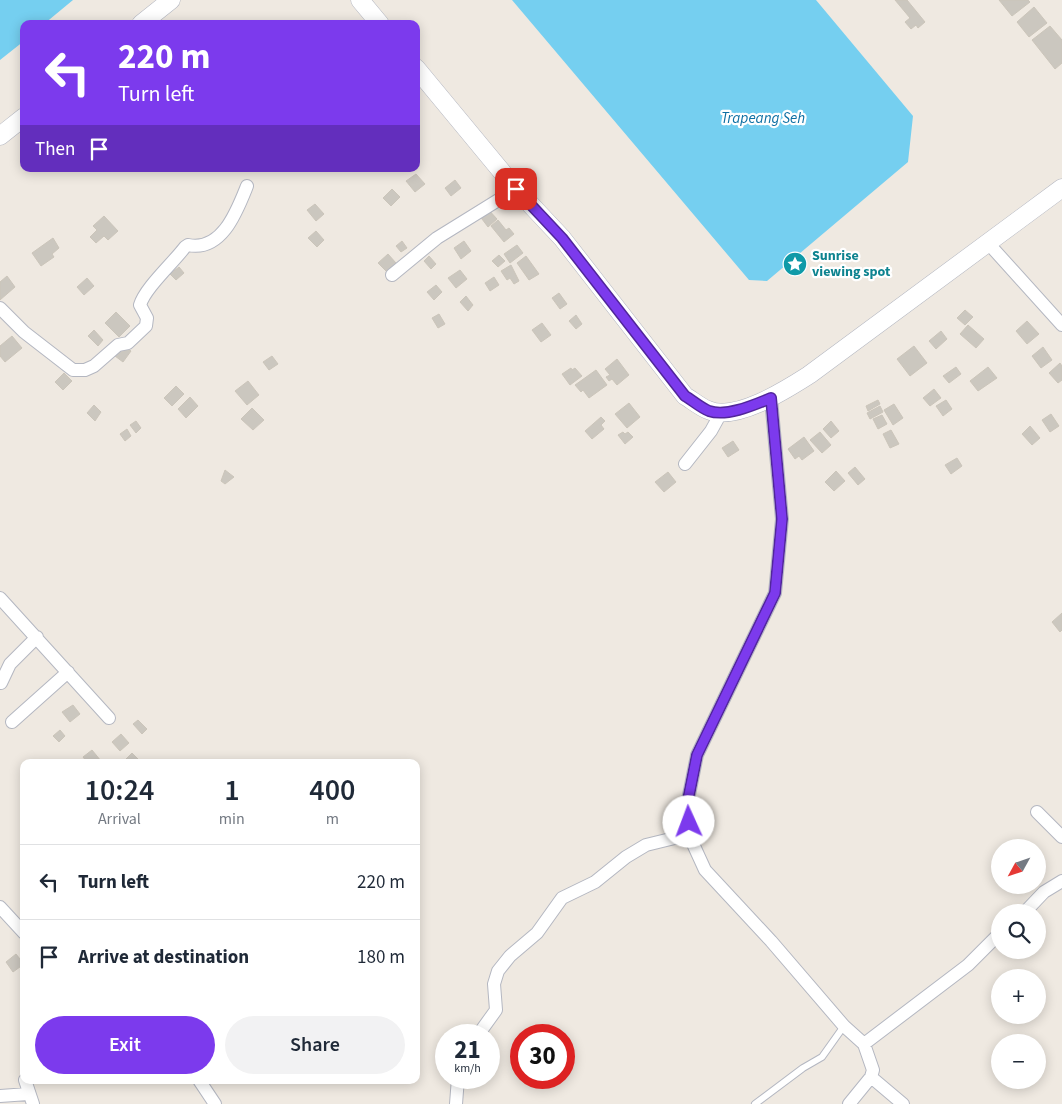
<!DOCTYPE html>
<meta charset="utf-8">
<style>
body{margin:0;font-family:"Source Sans 3",sans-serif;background:#f2f2f3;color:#1f2937;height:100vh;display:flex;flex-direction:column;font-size:19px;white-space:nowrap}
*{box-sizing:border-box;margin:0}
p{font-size:16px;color:#747a83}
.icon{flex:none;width:28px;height:28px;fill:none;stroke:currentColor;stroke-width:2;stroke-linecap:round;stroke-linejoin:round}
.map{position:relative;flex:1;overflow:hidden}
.side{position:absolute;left:20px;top:759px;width:400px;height:325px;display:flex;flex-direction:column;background:#fff;border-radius:10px;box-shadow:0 2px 12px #0003}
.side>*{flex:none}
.guide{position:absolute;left:20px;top:20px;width:400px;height:152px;border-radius:10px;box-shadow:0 2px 12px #0003;background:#7c3aed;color:#fff;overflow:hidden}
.needle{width:32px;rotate:230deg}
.controls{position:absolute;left:991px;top:839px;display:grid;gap:10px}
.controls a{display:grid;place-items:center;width:55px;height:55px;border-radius:50%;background:#fff;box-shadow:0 2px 12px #0003;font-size:25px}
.speed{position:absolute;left:435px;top:1024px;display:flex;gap:10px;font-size:25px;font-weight:700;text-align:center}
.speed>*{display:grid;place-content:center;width:65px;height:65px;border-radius:50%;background:#fff;box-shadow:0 2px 12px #0003;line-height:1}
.speed small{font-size:12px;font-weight:400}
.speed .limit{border:8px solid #d22;background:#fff;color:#111}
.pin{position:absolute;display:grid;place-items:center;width:42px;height:42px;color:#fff;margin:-21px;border-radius:10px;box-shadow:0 2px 8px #0006}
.me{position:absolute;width:55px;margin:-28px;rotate:358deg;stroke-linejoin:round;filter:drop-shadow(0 0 4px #0008)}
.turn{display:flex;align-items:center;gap:18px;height:105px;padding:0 15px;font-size:22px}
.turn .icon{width:65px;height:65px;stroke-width:2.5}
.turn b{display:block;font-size:35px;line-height:42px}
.then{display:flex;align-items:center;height:48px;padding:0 15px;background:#0003;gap:10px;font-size:19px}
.eta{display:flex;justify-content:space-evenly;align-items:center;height:85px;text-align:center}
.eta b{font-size:30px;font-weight:600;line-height:35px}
.primary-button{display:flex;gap:10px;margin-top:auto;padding:10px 15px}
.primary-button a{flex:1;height:58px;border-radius:30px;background:#7c3aed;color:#fff;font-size:20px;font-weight:600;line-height:58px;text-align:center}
.primary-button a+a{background:#f2f2f3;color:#1f2937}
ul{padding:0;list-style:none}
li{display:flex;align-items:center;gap:15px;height:75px;padding:0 15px;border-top:1px solid #e0e1e3}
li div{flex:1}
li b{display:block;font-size:19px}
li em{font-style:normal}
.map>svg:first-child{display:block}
</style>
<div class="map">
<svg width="1062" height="1104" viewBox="0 0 1062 1104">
<rect width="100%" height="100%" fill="#efe9e1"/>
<path fill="#75cff0" d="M0 0H73L44 24H24V41L0 60Z
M512 0H816L913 116 908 162 767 281 749 280Z"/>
<path fill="#cbc7bf" stroke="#cbc5ba" d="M895 0H907L925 22 918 28 916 25 911 29 905 22 910 18Z
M999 0H1028L1030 2 1012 16Z
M1034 7 1047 23 1029 37 1017 22Z
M1050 26 1062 40V63L1055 69 1032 40Z
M416 174 425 184 415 192 406 181Z
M455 180 461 188 451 196 445 188Z
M392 189 400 197 391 206 383 198Z
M315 204 324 214 316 221 307 210Z
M487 208 497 219 488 227 479 215Z
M104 216 118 231 108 240 104 236 96 243 90 237 97 230 93 226Z
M498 220 506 230 509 228 514 234 504 242 491 226Z
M316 231 324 240 317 247 308 238Z
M53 238 59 248 52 254 54 257 41 266 32 253Z
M402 241 407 248 401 252 396 246Z
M464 241 471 251 461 259 454 248Z
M517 245 523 253 510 263 504 254Z
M388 254 396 263 386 271 378 263Z
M499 255 505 261 498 267 492 261Z
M429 256 436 264 431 269 424 261Z
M526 256 539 274 529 280 517 263Z
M511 265 519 281 514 284 510 278 507 280 501 271Z
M179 267 184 273 176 280 170 274Z
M460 270 467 279 456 288 448 278Z
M7 276 15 287 0 300V282Z
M494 277 499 285 490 291 485 283Z
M87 278 94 286 84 295 77 287Z
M436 285 442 292 434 300 427 292Z
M559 293 567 304 560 309 552 298Z
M466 296 473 305 468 311 460 302Z
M965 310 973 317 965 325 957 318Z
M116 312 130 326 119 337 105 323Z
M439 314 445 324 438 328 432 318Z
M576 315 582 324 576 329 569 321Z
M1027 321 1039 334 1027 344 1016 331Z
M542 323 551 335 541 342 532 330Z
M968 325 984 339 976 348 960 334Z
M94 330 103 340 98 346 88 336Z
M941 331 947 339 936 349 929 341Z
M12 336 22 348 5 362 0 356V346Z
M123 345 131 351 123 362 115 356Z
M914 346 927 363 910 376 897 359Z
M1043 347 1052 360 1041 368 1032 356Z
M272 356 278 364 269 370 263 362Z
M617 359 629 375 617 385 612 379 609 381 606 377 610 375 605 369Z
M1060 363 1062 366V380L1058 383 1049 373Z
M956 367 961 374 949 383 943 376Z
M988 367 997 378 978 391 970 381Z
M571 368 572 370 575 368 582 376 570 385 562 374Z
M596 370 607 385 589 398 583 390 581 392 575 385Z
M64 373 72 381 63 390 55 382Z
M248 381 259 395 247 405 235 391Z
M176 386 184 394 172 406 164 398Z
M934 389 941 398 930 406 923 398Z
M190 397 198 406 186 418 178 409Z
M878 400 880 404 868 411 866 406Z
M946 400 952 409 943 416 936 406Z
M629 403 640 417 627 428 615 414Z
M894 404 903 418 893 425 884 410Z
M94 405 101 412 95 421 87 413Z
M880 406 883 412 870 419 867 413Z
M252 408 264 420 253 430 241 419Z
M1051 414 1059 426 1050 432 1042 420Z
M882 415 887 424 878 429 873 419Z
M601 417 605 421 601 425 604 429 592 439 585 431Z
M136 421 141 428 136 433 130 425Z
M831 421 839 431 831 438 823 429Z
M1030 426 1040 438 1032 445 1022 434Z
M127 429 131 436 125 441 120 434Z
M891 430 899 444 890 448 883 434Z
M623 432 625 434 628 432 633 437 625 444 618 435Z
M820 432 831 445 822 453 810 440Z
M804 437 814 451 802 460 799 456 795 459 788 449Z
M733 441 739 450 728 457 722 448Z
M957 458 962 466 951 474 945 465Z
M855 467 865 479 858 485 848 473Z
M225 470 234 477 225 484 221 481Z
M836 471 845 481 834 491 825 482Z
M668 472 676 482 664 492 655 482Z
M1062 613V630L1060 632 1052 622Z
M73 705 80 714 70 722 62 712Z
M138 720 147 729 142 734 133 724Z
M60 730 65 736 59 742 53 736Z
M121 734 129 743 120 751 112 742Z
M92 750 101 761 100 762H87L83 757Z
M132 753 140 761 138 762H130L126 759Z
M16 954 24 964 13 972 6 962Z"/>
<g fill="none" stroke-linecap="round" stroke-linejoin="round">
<g stroke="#b4b7c1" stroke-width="8">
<path id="lane" d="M755 1104 803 1068 822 1057 844 1026"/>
</g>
<g stroke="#b4b7c1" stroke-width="14">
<path id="street" d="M988 243 1062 325
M392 275 437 238 516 189
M0 308 24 332 73 370H85L94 366 118 345 128 343 146 326 147 318 140 305C145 288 173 263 185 247L188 245C222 252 237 211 247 186
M771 399 782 519 775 593 697 755 686 810 694 846 705 870 771 941 844 1026 864 1044 873 1070 871 1077 849 1104
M685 464 711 431 722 411
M0 598 109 718
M1 683 10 664 37 637
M12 722 68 672
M1037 812 1062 837
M0 907 24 933
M1025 912 1044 892 1062 881
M478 1035 496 1010 494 984 498 971 510 956 537 933 562 898 595 882 626 857 646 845 691 834
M864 1044 968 965 1000 933
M871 1077 903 1104
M25 1080 33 1104
M199 1080 215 1104
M0 1096 28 1094
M456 1104 458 1078"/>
</g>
<g stroke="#b4b7c1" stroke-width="19">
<path id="secondary" d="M360 0 380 24
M141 24 171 0
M416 68 516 189 562 238 685 396C692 400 700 407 708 410 736 422 787 389 809 375L1062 188
M0 136 24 117"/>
</g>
<use href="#lane" stroke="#fff" stroke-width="6"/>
<use href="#street" stroke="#fff" stroke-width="12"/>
<use href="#secondary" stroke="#fff" stroke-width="18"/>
</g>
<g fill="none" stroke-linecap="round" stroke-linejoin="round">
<g stroke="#51269a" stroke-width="12">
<path id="route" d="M516 189 562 238 685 396C692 400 701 408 709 411 727 417 754 405 771 398L782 519 775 593 697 755 686 810 689 822"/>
</g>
<use href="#route" stroke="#7c3aed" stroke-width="9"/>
</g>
<defs>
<g id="sight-disc" transform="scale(1.25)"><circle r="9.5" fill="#0f9aa8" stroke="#fff"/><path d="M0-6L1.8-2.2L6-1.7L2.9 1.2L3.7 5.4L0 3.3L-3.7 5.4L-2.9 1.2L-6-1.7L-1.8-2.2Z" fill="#fff"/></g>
</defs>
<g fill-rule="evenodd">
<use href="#sight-disc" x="795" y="264"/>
</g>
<g text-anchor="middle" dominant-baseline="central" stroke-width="4.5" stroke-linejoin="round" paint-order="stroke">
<g font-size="14" font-weight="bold" fill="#0d838f" stroke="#fff" text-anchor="start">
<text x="812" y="256">Sunrise<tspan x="812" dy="16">viewing spot</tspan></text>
</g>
<g font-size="15" font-style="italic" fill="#0d6fa3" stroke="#fff">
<text x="763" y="118">Trapeang Seh</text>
</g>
</g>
</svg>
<div class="controls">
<a><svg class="needle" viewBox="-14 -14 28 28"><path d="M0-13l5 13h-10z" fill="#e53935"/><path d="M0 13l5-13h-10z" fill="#747a83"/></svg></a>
<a><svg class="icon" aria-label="search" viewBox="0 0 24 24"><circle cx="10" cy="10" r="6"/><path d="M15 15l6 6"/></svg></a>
<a>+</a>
<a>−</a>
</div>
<div class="speed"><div>21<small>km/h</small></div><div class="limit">30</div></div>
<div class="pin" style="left:516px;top:189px;background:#d93025"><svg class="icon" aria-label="arrive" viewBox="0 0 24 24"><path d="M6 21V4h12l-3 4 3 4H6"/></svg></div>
<svg class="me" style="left:689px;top:822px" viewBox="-20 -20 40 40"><circle r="19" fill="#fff"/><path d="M0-13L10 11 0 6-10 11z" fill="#7c3aed"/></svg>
<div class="guide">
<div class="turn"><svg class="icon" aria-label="left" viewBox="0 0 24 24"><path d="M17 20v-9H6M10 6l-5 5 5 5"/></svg><div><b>220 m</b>Turn left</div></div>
<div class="then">Then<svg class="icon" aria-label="arrive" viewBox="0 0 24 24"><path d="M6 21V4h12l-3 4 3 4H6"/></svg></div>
</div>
<section class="side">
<div class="eta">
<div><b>10:24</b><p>Arrival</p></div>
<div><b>1</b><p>min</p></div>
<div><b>400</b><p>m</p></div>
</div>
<ul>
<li><svg class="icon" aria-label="left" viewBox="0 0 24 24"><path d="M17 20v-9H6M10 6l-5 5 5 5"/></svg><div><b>Turn left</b></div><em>220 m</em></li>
<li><svg class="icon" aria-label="arrive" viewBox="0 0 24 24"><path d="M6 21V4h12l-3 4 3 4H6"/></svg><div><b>Arrive at destination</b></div><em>180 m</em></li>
</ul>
<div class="primary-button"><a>Exit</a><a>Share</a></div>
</section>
</div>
